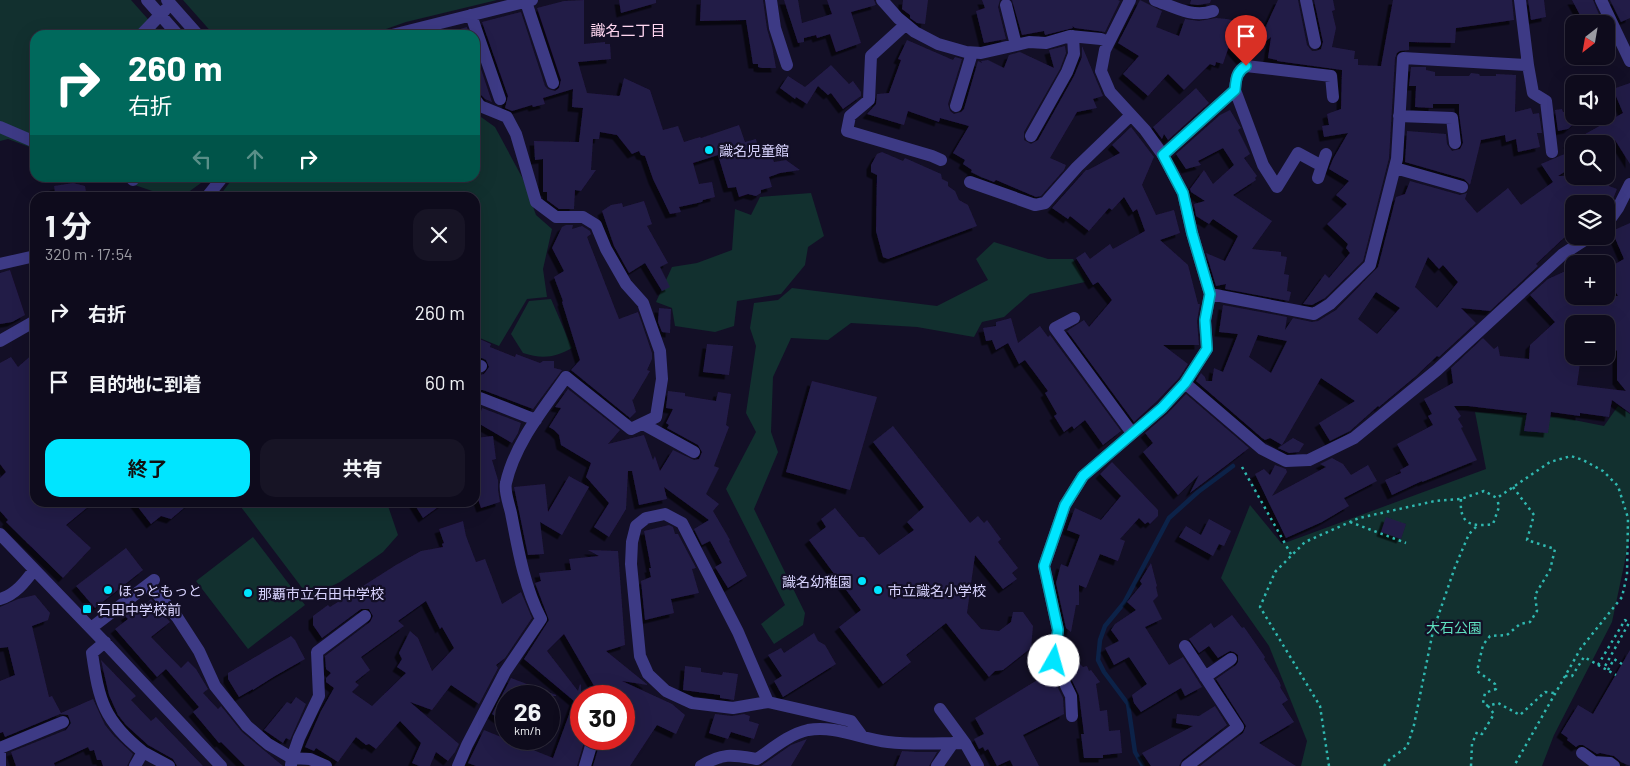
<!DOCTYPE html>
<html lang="ja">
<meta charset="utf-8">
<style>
body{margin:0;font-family:Barlow,"Noto Sans JP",sans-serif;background:#171425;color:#f1f3f6;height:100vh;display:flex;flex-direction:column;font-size:19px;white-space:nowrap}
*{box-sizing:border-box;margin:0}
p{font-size:16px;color:#9b9ba3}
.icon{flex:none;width:28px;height:28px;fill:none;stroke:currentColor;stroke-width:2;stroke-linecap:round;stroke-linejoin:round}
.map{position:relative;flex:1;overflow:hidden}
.panel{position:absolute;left:30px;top:192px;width:450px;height:315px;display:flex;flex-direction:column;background:#0e0b1c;border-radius:15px;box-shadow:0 5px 20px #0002,0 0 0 1px #2e2b3b}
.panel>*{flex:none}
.top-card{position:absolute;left:30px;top:30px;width:450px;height:152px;border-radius:15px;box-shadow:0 5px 20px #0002,0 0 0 1px #2e2b3b;background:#00695c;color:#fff;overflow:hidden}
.needle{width:32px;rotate:211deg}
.controls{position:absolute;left:1565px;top:15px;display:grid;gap:10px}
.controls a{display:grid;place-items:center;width:50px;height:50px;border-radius:10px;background:#0e0b1c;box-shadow:0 5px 20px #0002,0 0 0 1px #2e2b3b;font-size:25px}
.speed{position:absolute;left:495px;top:685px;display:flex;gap:10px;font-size:25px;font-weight:700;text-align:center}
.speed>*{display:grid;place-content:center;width:65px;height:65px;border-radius:50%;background:#0e0b1c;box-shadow:0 5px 20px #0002,0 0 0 1px #2e2b3b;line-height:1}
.speed small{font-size:12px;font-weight:400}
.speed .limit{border:8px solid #d22;background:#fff;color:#111}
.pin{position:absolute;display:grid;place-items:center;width:42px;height:42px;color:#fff;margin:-51px -21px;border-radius:50% 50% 50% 0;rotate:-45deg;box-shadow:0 0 5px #0007}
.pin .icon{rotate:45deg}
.me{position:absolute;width:55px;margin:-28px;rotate:7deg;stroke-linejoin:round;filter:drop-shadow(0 0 4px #0008)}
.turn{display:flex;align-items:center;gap:18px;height:105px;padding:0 15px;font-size:22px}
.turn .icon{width:65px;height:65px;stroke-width:2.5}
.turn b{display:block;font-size:35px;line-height:42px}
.lanes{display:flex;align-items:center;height:48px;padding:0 15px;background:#0003;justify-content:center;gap:25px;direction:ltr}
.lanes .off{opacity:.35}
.round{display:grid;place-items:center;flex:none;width:52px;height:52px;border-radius:15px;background:#171425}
.overview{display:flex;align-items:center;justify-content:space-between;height:85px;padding:0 15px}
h1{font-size:30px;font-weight:700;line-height:38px}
.primary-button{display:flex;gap:10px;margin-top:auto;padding:10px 15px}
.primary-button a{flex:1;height:58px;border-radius:15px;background:#00e5ff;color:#111;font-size:20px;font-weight:700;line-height:58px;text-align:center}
.primary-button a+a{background:#171425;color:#f1f3f6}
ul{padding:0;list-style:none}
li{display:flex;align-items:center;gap:15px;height:70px;padding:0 15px}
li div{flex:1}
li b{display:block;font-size:19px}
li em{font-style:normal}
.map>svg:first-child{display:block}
</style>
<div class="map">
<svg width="1630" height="766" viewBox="0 0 1630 766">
<defs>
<filter id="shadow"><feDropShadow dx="-4.5" dy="4.5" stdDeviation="0" flood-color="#0009"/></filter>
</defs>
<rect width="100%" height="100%" fill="#130f26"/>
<path fill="#12302f" d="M0 0H131L162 35H35V149L8 139 0 141Z
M183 0H497L406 22 369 35H214Z
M475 109 481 117 495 127 523 179 536 215 552 229 543 269 547 297 527 299 499 346 475 336V198H218L233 178H475Z
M114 178H208L180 198 170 197Z
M811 193 824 236 808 247 805 265 781 294 737 301 734 326 715 332 675 326 672 308 656 302 672 267 697 263 732 250 735 209 751 215 760 197Z
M994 242 1048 259H1073L1085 282 1030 294 1004 317 982 322 974 337 917 327 851 323 828 340 791 338 773 377 771 432 778 452 754 509 805 613 803 625 774 644 761 624 785 605 726 489 756 432 746 413 756 346 750 328 754 303 778 300 792 288 937 306 988 280 976 259Z
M551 299 572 348C555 358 541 359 523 353L511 334 529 301Z
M1618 406 1630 414V537L1612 622 1554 735 1542 766H1301L1307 741 1269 646 1221 578 1250 505 1282 544 1486 469 1475 412 1559 417 1604 426Z
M238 503H387L398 535 383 552 340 582 309 597Z
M253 537 305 605 248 649 196 581Z"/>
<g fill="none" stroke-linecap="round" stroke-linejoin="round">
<path stroke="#0c2248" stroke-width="4.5" d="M1143 766 1135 752 1128 704 1104 672 1098 660 1100 640 1105 626 1124 603 1169 518 1198 492 1233 466"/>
</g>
<path fill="#241b47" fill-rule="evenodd" filter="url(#shadow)" d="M584 0V44L605 42V44H610L611 59 578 62 587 93 619 96 620 95 624 78 650 90 663 130 678 126 684 142 700 137 701 138 739 125 745 142 756 139 758 148 769 146 774 162 786 160 800 170 780 173 769 177 772 187 761 190V193L756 196 748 194 739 197 736 187 728 188 718 155 693 163 699 184 712 182 715 197 703 200 702 202 679 207 681 212 670 214 653 179 645 156 641 155 639 151 632 154 617 135 600 132 599 139H593L591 170H596L581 191 575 190 574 209H559L547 200V192H543V159L535 160 534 141 579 142 583 108 572 107 573 89 543 98 545 104 533 107 532 105 512 111 505 108 508 96 482 22 521 12 545 86 548 89 555 91 559 88 561 80 537 8 564 1Z
M619 0H656V3L621 13Z
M701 0H763L767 29 772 46 776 68H762L758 67V64H753L746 20 700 21Z
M784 0H798L802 23 832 14 827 0H874L876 5 851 12 861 43 836 52 830 34 817 38 816 35 804 38V42L798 43Z
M903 0H928L925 24 917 23 910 18V15L902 9Z
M982 0H1000L998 7 1006 39 984 43 976 11 985 8Z
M1012 0H1118L1120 1 1105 32 1075 28 1072 26 1073 28 1045 35 1044 31 1022 35Z
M1140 0 1162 11 1156 27 1179 36 1185 19 1199 21 1216 18 1227 19 1267 27 1266 26 1278 0H1298L1307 45 1312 51H1316L1321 49 1323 42 1314 0H1333L1335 10 1332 11 1336 28 1332 47 1355 51 1354 59H1358V65L1381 66 1393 0H1512L1514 20 1456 28 1455 43 1409 42V50L1400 51 1397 53 1395 58 1389 158 1363 261 1325 298 1312 305 1303 304 1325 274 1329 278 1350 253 1346 248 1348 244 1327 224 1347 204 1336 195 1349 181 1329 169 1333 159 1348 133 1324 137 1322 126 1329 125 1327 114 1341 109 1342 70 1277 61V60L1268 58 1271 37 1245 58 1241 60 1229 46 1223 64 1216 62 1215 66 1210 64 1184 90 1168 74 1148 96 1123 74 1139 56 1118 43Z
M1191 0H1211L1210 3 1198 5 1190 4Z
M1528 0H1544L1546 17 1531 20Z
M1572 0H1593L1603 24H1576L1580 15Z
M1610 0H1630V18L1621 22Z
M467 27 469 35H451L450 32Z
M907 40 953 60 955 57 962 59 948 104 950 111 954 114 961 112 964 109 978 61 982 63 981 61 988 60 1004 68 1009 55 1020 52 1054 68 1049 50 1065 46 1066 53 1060 69 1024 132V140L1031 144 1038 140 1074 76 1082 57V46L1103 96 1093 99 1097 108 1077 112 1050 158 1066 165 1064 170 1041 196 1036 197 996 180 994 182 981 177 971 172 972 170 963 164 965 160 953 153 969 126 940 118 939 122 908 111 904 125 867 114 876 104 877 94 889 93 901 60 898 59Z
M475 51 492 102 485 99 475 89Z
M831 65 849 84 853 81 861 92V96L843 109 831 93 828 95 818 86 807 104 796 97 795 99 780 88 788 76 805 87Z
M1411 67H1426V70L1435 72V76H1469L1471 73 1479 74 1480 76H1496V74L1516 75 1515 112 1531 108 1533 114 1539 113 1542 133H1537L1540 147 1518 152 1516 139 1506 142 1505 135 1481 140 1470 185 1464 179 1405 162 1407 131 1446 134 1447 144 1452 151 1460 149 1463 143 1459 113V104H1433V108L1415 107 1416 86H1409Z
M1630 83V164L1615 140 1610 144H1567L1623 113 1613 89Z
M1196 88 1209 103 1168 140 1164 134 1162 139 1153 127Z
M1562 109 1563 112H1574L1577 121 1568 129 1558 131 1555 110Z
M1230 110 1239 125 1241 128 1238 130 1250 154 1244 158 1257 176 1255 178 1256 180 1233 195 1272 221 1252 249 1281 252V256L1287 257 1284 274 1289 275 1287 291 1291 292 1289 301 1225 289 1226 284 1216 286 1206 253 1225 261 1238 236 1213 219 1209 224 1196 216 1194 204 1205 201 1191 192 1190 189 1204 170 1213 184 1234 165 1223 148 1198 161 1201 165 1186 169 1176 154 1220 115Z
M1131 127 1154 157 1142 185 1156 215 1174 210 1180 233 1160 240 1188 265 1198 304H1200L1197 321 1199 345H1163L1188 364 1179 378 1156 402 1134 422 1067 331 1084 320 1089 327 1112 300 1098 282 1093 285 1076 258 1085 252 1090 259 1110 244 1113 249 1145 231 1137 209 1133 212 1124 197 1112 210 1109 208 1089 231 1070 216 1068 219 1052 208 1086 170H1088L1120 153 1112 145Z
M1574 150V166L1558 176H1592L1610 183 1609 186 1617 189 1611 204H1574V237L1568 234 1536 264 1538 266 1490 311 1461 308 1476 323 1439 357 1437 356 1416 376 1379 407 1378 406 1350 431 1330 441 1319 423 1355 401 1321 378 1282 445 1270 438 1265 440 1262 438 1196 381 1201 373 1205 377 1206 381H1212L1214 368 1223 372 1238 334 1219 332 1223 305 1287 317 1285 330 1293 318 1312 322 1318 321 1336 310 1378 267 1396 197 1405 194 1410 181 1460 195 1467 193 1465 199 1477 213 1508 188 1521 205 1553 182 1541 164ZM1428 257 1439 269 1443 265 1458 282 1437 308 1415 287ZM1376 292 1400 308 1377 334 1358 319ZM1258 335 1287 341 1271 373 1249 357Z
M882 152 903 161 905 158 941 174 942 179 948 182V186L955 191 959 200 968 205 977 226 888 259 883 257 876 231 877 175 871 172V165L877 154Z
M73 183 85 186 87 198H56L54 186Z
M644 201 652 224 647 226 668 263 660 267 670 287 662 291 645 263 629 273 614 246 602 211 611 205 622 203 623 207Z
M1630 223V413L1612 400 1609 417 1580 413V416L1551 412 1548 433 1524 431 1527 413 1468 406H1454L1461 416 1458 419 1463 427 1461 428 1477 460 1422 482V481L1392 495 1385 480 1401 473 1400 470 1409 465 1397 444 1433 425 1428 416 1432 414 1424 399 1453 383 1451 368 1483 338 1494 349 1498 346 1500 356 1529 359 1530 345 1555 322 1530 295 1548 279 1570 269 1574 275V296H1618L1606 275V269L1624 259 1612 231ZM1574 324H1606V360L1617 350V380L1626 391 1577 385 1581 356H1574Z
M566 225H573L572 229 582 226 590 231 591 234 587 237 619 319 638 312 652 353V359L647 370 650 371 633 400 632 399 636 412 630 418 571 370 580 360 562 302 563 301 554 277 564 271 552 248 562 227Z
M10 270 25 315 12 322 0 324V273Z
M659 308 671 309 670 333 662 332 658 322Z
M1011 318 1018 343 1040 326 1048 337 1050 335 1121 431 1103 445 1085 420 1074 429 1072 426 1064 432 1054 416 1057 414 1045 393 1048 391 1025 360 1019 364 1008 343 996 350 992 340 986 341 983 328 996 326V322Z
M475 337 491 344 490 347 515 357 516 354 540 363 543 361H554V368L562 370 533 409 483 390H475V376L484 374 489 367 486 360 482 358 475 359Z
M707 344 733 346 729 375 703 372Z
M35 352V502H94L66 525 91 548 63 578 6 522 8 520 0 511V478L6 472 0 464V363L11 357 18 367Z
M812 381 877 397 850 490 786 472Z
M568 389 620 430 608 444 644 435 653 460 655 456 660 471 673 450 694 460 699 459 702 452 698 445 667 428 669 425 666 423 673 409 666 408 668 391 685 393V396L716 401 718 392 731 394 726 425 729 427 714 466 719 468 706 494 719 504 713 511 730 540 729 541 747 576 728 588 715 567 722 563 710 541 702 545 694 529 709 520 664 487 667 499 639 505 632 471H628L626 509 609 537 594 527 609 503 586 477 591 463 561 445 559 435 554 430 549 427 561 408 555 407Z
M1186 394 1249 448 1190 493 1199 475 1178 495 1143 452 1153 443 1145 433 1167 414Z
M482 408 521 423 518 433 512 443 478 423Z
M893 426 970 523 978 516 984 523 987 520 1001 539 998 542 1018 568 1012 573 1017 579 1003 589 975 555 967 613 981 629 999 631 1011 622 1013 612H1023L1033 626 1031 648 1003 670 995 671 989 677 946 623 906 655 911 662 883 684 839 627 861 610 809 540 826 527 821 519 835 508 859 537H864L879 555 914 530 907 522 924 507 873 442Z
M493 436 496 459 492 460 498 480V490L500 502 481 508 475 490 479 487 477 481 475 482V438Z
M1293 438 1304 444 1299 452 1289 453 1278 448Z
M1332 458 1343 464 1351 475 1368 465 1377 481 1344 498 1349 506 1322 522 1286 538 1255 474 1264 469 1270 475 1275 465 1286 469 1287 472 1272 496 1326 467 1320 464Z
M1112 462 1158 510V516L1150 524 1148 522 1145 524 1139 518 1120 539 1125 541 1118 561 1100 554 1086 588 1079 585V605H1076L1071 632 1066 628 1056 583 1061 564 1068 567 1080 535 1067 530 1075 508 1101 520 1121 496 1100 474Z
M569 476 589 487 562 535 540 522 544 554 528 555 514 487 545 484 548 512Z
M134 502H191L171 519 161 516 151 524Z
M413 502H445L423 518Z
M1386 517 1406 524 1401 539 1381 532Z
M1209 519 1231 531 1224 546 1219 544 1213 556 1179 537 1186 526 1201 535Z
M463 521 466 536 476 562 485 559 502 604 521 592 532 618 505 658 496 665 498 668 479 704 451 685 432 710 410 702 459 744 455 752 448 761 436 752 430 766H419L412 763 421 743 400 721 376 749 369 744 366 745 356 737 338 762 316 748 314 751 305 747 321 711 334 688 326 682V678L331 673 326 669 325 656 370 622 373 616 369 609H361L322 638 313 625V616L328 605 330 607 396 565 421 551 443 547 442 544 444 543 439 529ZM426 601 440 629 442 627 454 648 432 671 418 638 410 631 399 653 402 659 397 667 406 673 372 706 352 692 359 685 355 682 370 670 361 657 404 626 398 621Z
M669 525 673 527 675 534H678L696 568 692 569 699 593 671 599 674 613 645 620 641 581 651 577 649 568H651L644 531Z
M126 548 143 570 95 608 76 586Z
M588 550 618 551 625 645 606 651 648 685 622 681 672 704 685 715 676 734 657 725 630 766H593L601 739 615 744 619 739H624V731L634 716 624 708V696H617L607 689 603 696H600L564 634 547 651 578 691 580 684 581 685V739H585L577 766H476L468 763 484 730 553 758 574 701 524 659 549 620 535 583 541 581 539 573 571 570 569 559 599 556Z
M1151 563 1157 586 1156 587 1158 596 1153 601 1162 619 1145 627 1169 665 1183 657 1202 687 1185 696 1181 688 1141 712 1134 703 1132 695 1147 684 1129 657 1114 665 1105 648 1119 641 1111 630 1115 624 1136 610 1127 602 1142 584 1140 581Z
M35 595 50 613 48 620 32 626 49 697 52 696 61 713 93 699 105 725 114 736 133 754 127 766H103L101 760H97L94 750 90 751 88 747 54 763 55 766H16L11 752 66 730 71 723 68 715 60 714 5 737 3 732 0 733V681L15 675 8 647 0 648V607L18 599Z
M151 599 170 622 151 637 181 668 188 661 196 669 208 689 203 693 218 709 221 706 242 732 283 766H245L221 742 219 743 193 712 199 707 166 669 157 677 115 629 128 619 125 616 138 606 140 609Z
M1232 615 1242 628 1244 627 1265 657 1264 659 1279 681 1281 686 1280 687 1288 700 1282 704 1294 722 1259 743 1296 766H1200L1243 733 1246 726 1216 679 1236 665 1238 662V655L1234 652 1230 651 1218 658 1209 646 1199 653 1189 639 1211 623 1214 628Z
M814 633 818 641 825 645 836 664 783 697 774 681 782 676 768 655 781 648 784 653Z
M291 636 295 640 305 659 275 676 253 690V689L239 697 228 679V673Z
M1630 650V766L1621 762 1614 756 1600 753 1597 754 1583 745H1579L1576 747 1567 740 1568 738 1561 733 1578 705 1593 714Z
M101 660 136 696 131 700 151 721 156 717 203 766H177L173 759 148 745 126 725 118 715 109 695Z
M1076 664H1080L1083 667 1087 666 1089 671 1091 670 1100 682 1096 684 1100 711 1107 710 1109 731 1120 730 1122 753 1103 755V758H1084L1081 734H1084L1079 695 1066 668Z
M685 666 701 668V672L722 675 723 672 738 674 734 700 720 698V695L683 690Z
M1049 670 1063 698 1064 714 1023 735 1039 766H1013L1010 760 997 766 988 749 985 751 983 747 979 749 974 739 984 734 975 718 1039 679 1038 678Z
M511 678 556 695V696H506V724L492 714Z
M296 697 306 704 290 740 286 738 283 743 264 730 287 702 291 704Z
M1215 706 1227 725 1182 760 1179 766H1151L1142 753 1193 726 1176 723 1177 714 1199 716Z
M715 714 732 716 744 714 750 716 749 721 759 724 754 739 731 732 728 739 709 733Z
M807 739 791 766H761L791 745Z
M902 751 917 752H937L929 766H896Z"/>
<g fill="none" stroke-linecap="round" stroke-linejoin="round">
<path stroke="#2fb8b0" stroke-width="2.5" stroke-dasharray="2.5 4" stroke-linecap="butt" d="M1242 467 1292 556
M1513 487 1534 515 1527 540 1555 549 1550 570 1535 595 1537 611 1530 622 1520 624 1507 635 1490 636 1483 645 1477 671 1495 684 1496 689 1485 693 1483 703 1488 706 1498 703 1520 715 1545 692 1555 693
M1461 499C1459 525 1472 527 1493 524L1499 507 1497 498
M1350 522 1406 543
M1598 665 1625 620 1629 623 1604 668
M1608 670 1614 659 1622 664
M1565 676H1572L1584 657 1616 675
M1329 766 1320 706 1260 607 1275 572 1305 542 1359 518 1435 501 1461 499 1484 491 1497 498 1550 462 1571 456 1583 460 1603 471 1618 486 1628 518 1627 575 1622 597 1581 648 1514 766
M1384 766 1390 759 1407 747 1414 725 1433 631 1455 567 1469 534 1477 526
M1471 766 1472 744 1477 732 1482 734 1494 714 1488 706"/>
<path stroke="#3d3a85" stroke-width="12" d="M147 0 178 35
M167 0 198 35
M771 0 775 28 787 65
M882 0 898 18 915 32 938 44 966 52 981 53 1029 42 1046 43 1070 36 1101 39 1109 42
M1130 0 1105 50 1101 71 1110 92 1145 130 1163 155 1183 193 1192 233 1210 294 1205 321 1207 349 1185 383 1262 449 1286 461 1309 460 1354 438 1437 370 1563 254 1591 236
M1155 0C1174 7 1193 18 1213 11
M1306 0 1315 43
M1601 0 1630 61
M526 2 553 83
M1006 5 1016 45
M471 15 500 99
M905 25 871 56 869 100 850 116 847 131 932 156 941 160
M141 35 165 10
M392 35 532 0
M1528 65 1533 93 1546 101 1552 152
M1235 90C1236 80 1236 71 1246 66L1331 76 1333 97
M956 106 972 53
M1399 116 1452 118 1455 143
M0 127 35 142
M1031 136 1067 72 1074 54 1073 36
M1163 155 1235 90 1263 165 1277 187 1298 153 1322 166
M1395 168 1462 187
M131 178 133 180
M1318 178 1326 154
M970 182 1035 205 1045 203 1077 167 1131 115
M206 198 222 178
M1606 225 1618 208 1630 184
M0 264 35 256
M1210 294 1314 314 1330 304 1370 265 1397 159 1403 58 1528 65 1520 0
M1074 318 1055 328 1132 433
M0 341 35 321
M475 368 481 366
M475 400 480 398 536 420
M643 424 694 452
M0 534 109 647 221 766
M149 584 177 617 199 651 215 686 247 726 268 744 292 758 299 738 319 696 317 652 365 616
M0 599C15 595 25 582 34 570
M91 628 154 580
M105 642 92 653C99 701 104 721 143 752
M1185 646 1238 727 1187 766
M1205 677 1231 659
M768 702 738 632 682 523 665 514 646 518 636 526 632 542 631 564 640 656 648 674 666 691 692 703 733 708 768 702 851 721 862 736
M940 709 965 743 978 766
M1072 716 1071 696 1054 661 1058 630 1044 566 1065 505 1083 476 1162 408 1185 383
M0 748 63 722
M0 753V766
M1582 753 1594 762 1610 763 1614 766
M291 765 292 758 310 759 326 766
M135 766 143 752 169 766
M458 766 467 745 505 672 541 619C524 586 518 549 511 513 509 504 504 491 506 483 515 443 543 410 566 377L631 429 656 417 662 379 660 351 643 303 626 284 606 249 596 225 583 217H556L536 202 516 134 507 117 480 106 475 99
M585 766 593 739
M701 766C723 752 734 755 757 759 772 749 789 734 808 730 835 725 861 739 888 742 914 745 939 743 965 743
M937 766 953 743"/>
</g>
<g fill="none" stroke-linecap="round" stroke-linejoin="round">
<g stroke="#0095a6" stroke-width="12">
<path id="route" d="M1054 661 1058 630 1044 566 1065 505 1083 476 1162 408 1185 383 1207 349 1205 320 1210 294 1192 233 1183 193 1163 155 1235 90C1236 80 1236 72 1246 66"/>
</g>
<use href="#route" stroke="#00e5ff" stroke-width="9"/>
</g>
<g fill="#00e5ff" stroke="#130f26" stroke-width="2">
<circle cx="709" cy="150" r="5"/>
<circle cx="862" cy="581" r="5"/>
<circle cx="108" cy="590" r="5"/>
<circle cx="878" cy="590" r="5"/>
<circle cx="248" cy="593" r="5"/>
<rect x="82" y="604" width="10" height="10" rx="2.5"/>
</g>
<g text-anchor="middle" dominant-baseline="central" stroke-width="4.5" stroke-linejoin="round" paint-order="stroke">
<g font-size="14" fill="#d9d4ff" stroke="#130f26" text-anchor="start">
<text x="719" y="150">識名児童館</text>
<text x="852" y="581" text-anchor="end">識名幼稚園</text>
<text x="118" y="590">ほっともっと</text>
<text x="888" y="590">市立識名小学校</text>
<text x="258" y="593">那覇市立石田中学校</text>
<text x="97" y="609">石田中学校前</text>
</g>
<g font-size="14" fill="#5fe0c0" stroke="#130f26">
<text x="1454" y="627">大石公園</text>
</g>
<g font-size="15" fill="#ffd6f0" stroke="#130f26">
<text x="628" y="30">識名二丁目</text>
</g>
</g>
</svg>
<div class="controls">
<a><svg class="needle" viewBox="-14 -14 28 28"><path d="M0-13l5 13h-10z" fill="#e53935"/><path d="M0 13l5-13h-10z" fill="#9b9ba3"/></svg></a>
<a><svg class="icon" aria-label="sound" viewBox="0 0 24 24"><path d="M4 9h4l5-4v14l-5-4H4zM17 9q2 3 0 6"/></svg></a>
<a><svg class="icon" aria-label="search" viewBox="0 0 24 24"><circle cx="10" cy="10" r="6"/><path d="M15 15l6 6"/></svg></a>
<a><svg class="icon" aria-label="layers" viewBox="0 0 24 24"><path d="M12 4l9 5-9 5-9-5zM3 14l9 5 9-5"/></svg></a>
<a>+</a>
<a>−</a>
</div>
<div class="speed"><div>26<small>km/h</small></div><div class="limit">30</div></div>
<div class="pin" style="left:1246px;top:66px;background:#d93025"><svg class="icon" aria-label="arrive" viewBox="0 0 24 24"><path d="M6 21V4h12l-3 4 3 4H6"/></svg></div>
<svg class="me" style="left:1054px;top:661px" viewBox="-20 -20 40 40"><circle r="19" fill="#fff"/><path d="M0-13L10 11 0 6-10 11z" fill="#00e5ff"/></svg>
<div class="top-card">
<div class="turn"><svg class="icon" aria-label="right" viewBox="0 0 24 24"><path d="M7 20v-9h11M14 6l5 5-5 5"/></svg><div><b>260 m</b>右折</div></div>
<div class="lanes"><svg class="icon off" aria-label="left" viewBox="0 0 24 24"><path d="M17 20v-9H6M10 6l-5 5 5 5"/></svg><svg class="icon off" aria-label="ahead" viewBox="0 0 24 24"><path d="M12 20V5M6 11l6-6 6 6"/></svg><svg class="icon" aria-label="right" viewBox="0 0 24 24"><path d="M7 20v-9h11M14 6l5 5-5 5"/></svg></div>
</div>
<section class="panel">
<div class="overview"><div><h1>1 分</h1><p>320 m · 17:54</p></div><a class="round"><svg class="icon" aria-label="close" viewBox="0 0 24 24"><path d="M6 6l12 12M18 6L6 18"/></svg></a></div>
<ul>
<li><svg class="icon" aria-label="right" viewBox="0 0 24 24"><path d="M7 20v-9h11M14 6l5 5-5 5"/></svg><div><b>右折</b></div><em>260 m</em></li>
<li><svg class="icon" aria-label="arrive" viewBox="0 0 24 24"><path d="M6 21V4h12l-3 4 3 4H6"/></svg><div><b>目的地に到着</b></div><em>60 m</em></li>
</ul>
<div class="primary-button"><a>終了</a><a>共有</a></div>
</section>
</div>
